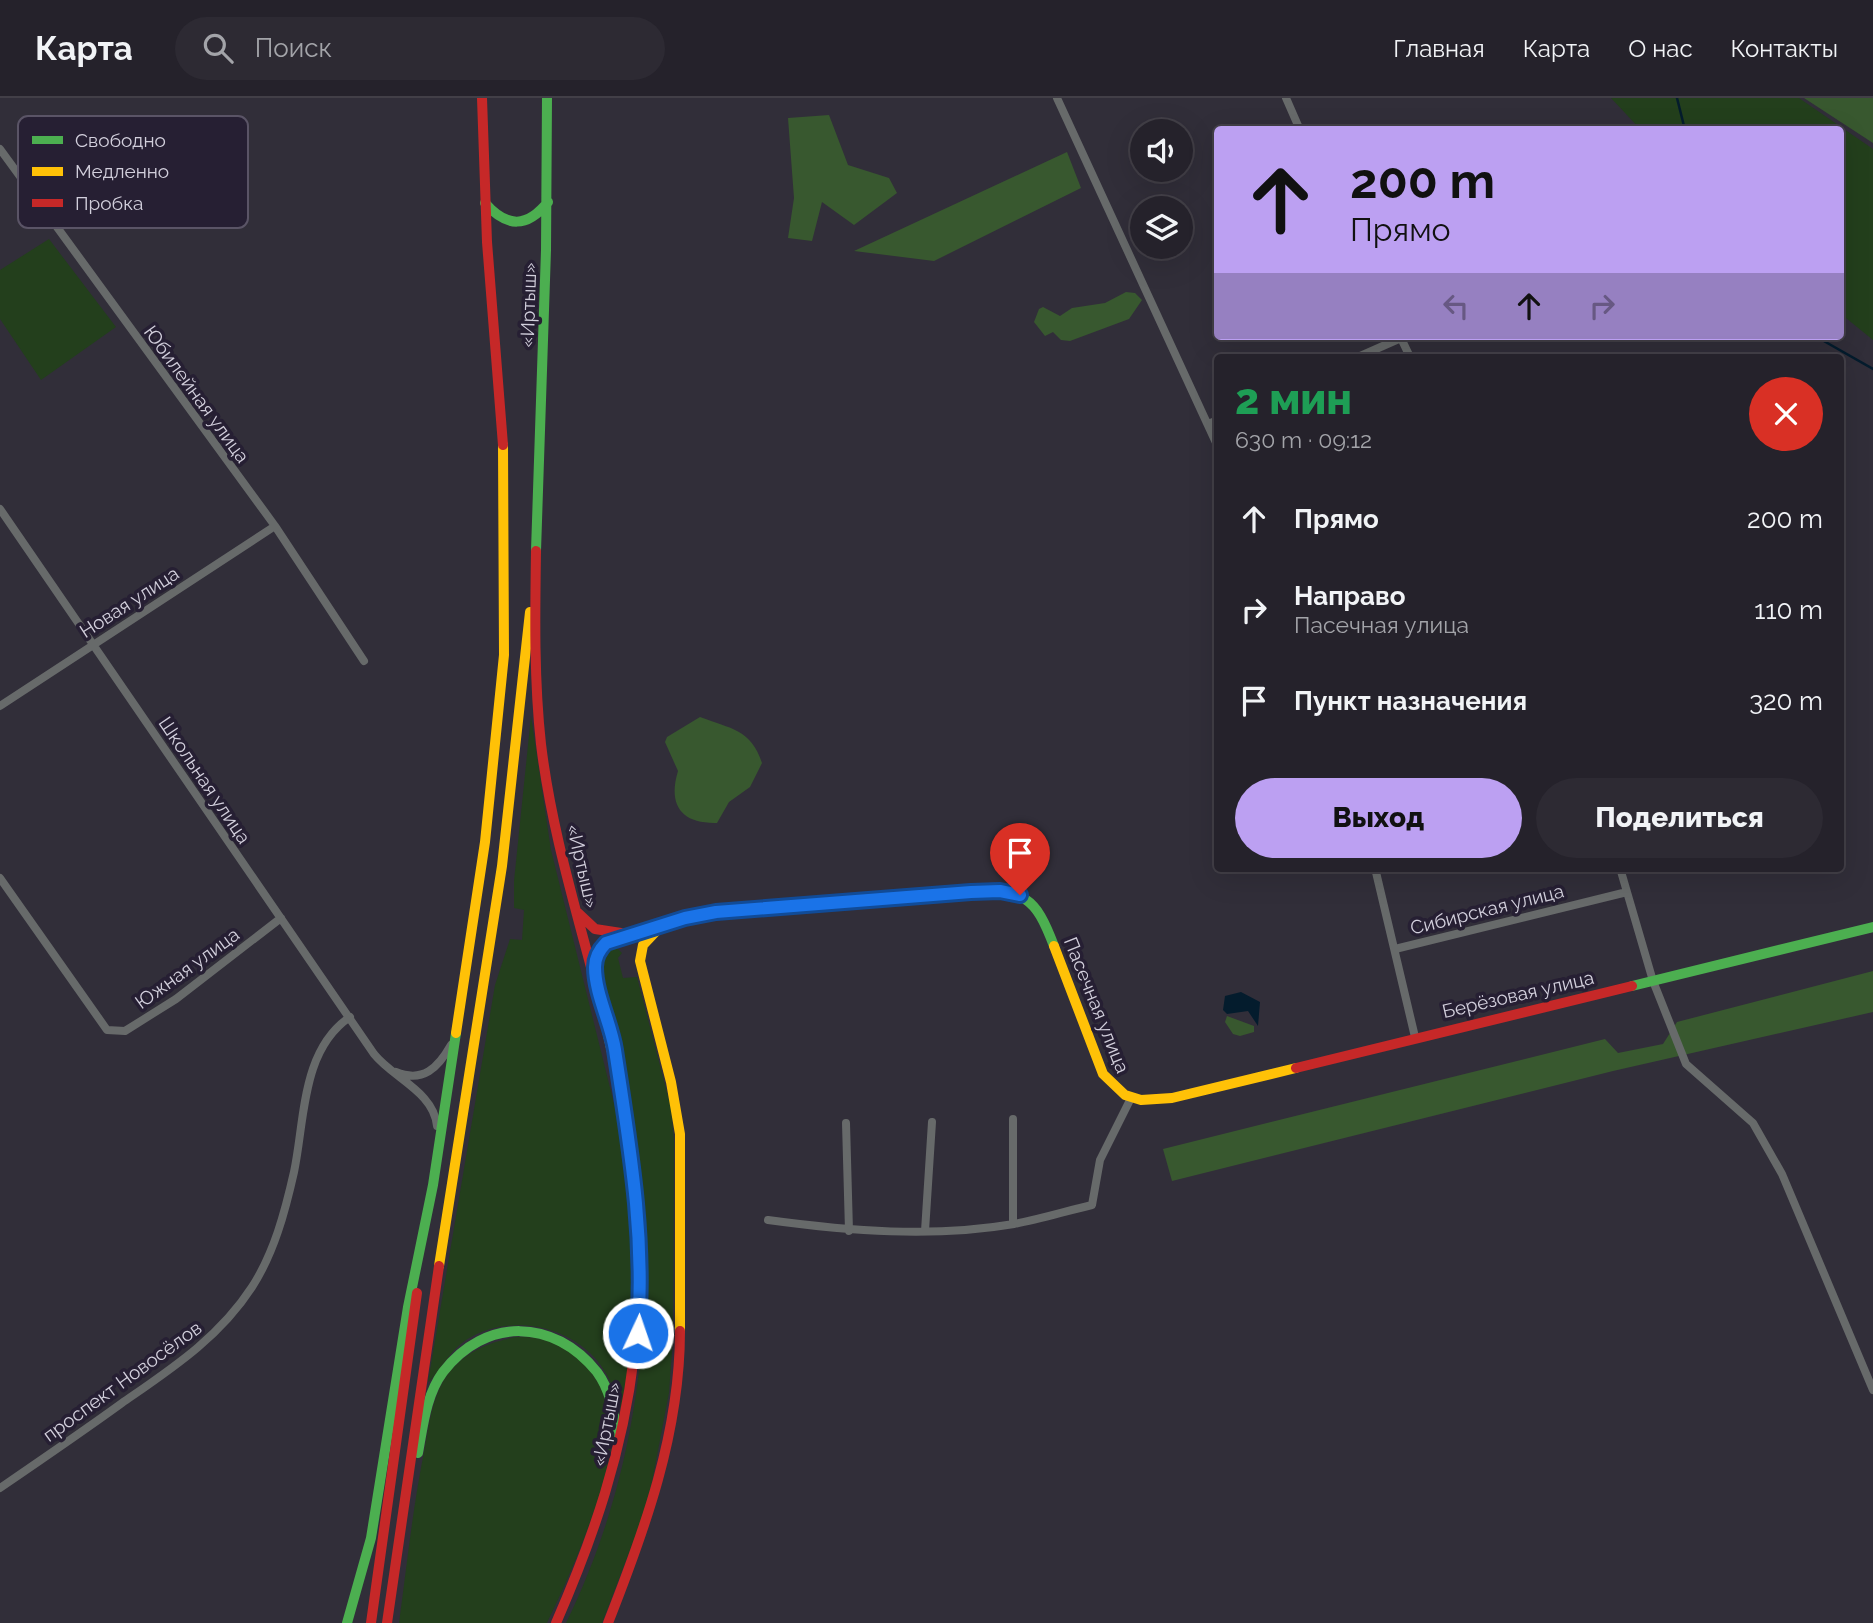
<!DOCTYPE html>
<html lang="ru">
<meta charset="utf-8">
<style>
body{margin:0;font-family:Raleway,sans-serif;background:#2d2a33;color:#f1f3f6;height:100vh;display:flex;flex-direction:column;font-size:26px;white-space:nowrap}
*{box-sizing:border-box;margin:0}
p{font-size:23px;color:#a3a4a9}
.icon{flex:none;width:38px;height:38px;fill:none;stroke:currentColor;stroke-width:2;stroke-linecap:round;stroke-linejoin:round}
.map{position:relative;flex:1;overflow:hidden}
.sheet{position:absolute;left:1214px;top:256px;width:630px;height:518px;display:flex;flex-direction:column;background:#25222b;border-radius:7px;box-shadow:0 7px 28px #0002,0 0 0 2px #423f47}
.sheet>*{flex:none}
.banner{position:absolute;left:1214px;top:28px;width:630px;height:214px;border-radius:7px;box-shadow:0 7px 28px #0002,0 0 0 2px #423f47;background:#bca0f2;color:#111;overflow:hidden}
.tools{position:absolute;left:1130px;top:21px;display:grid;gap:14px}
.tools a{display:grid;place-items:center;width:63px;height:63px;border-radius:50%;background:#25222b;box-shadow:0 7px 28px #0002,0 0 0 2px #423f47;font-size:35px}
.pin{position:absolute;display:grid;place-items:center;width:60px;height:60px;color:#fff;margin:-72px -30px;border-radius:50% 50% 50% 0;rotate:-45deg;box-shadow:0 0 7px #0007}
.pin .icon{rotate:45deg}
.me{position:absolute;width:77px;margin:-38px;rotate:3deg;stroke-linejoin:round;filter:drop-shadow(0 0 5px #0008)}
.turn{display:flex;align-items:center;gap:24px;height:147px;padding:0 21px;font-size:32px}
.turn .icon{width:91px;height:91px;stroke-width:2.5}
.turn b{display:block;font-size:49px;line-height:60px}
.lanes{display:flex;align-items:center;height:66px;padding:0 21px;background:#0003;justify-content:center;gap:35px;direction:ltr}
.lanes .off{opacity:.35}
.round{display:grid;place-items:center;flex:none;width:74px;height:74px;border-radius:37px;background:#2d2a33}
.summary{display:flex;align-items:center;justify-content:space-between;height:119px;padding:0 21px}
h1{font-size:42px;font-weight:800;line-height:52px;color:#1e9e55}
.cta{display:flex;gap:14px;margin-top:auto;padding:14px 21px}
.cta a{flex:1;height:80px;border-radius:42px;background:#bca0f2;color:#111;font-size:28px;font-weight:800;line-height:80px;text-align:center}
.cta a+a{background:#2d2a33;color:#f1f3f6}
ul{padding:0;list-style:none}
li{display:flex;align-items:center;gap:21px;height:91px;padding:0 21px}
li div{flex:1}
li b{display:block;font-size:26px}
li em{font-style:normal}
header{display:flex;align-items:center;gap:42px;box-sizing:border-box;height:98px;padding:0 35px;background:#25222b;border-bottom:2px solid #423f47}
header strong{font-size:33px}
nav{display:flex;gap:38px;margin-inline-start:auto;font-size:24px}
.search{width:490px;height:63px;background:#2d2a33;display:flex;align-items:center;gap:18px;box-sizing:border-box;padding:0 24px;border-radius:38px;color:#a3a4a9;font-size:26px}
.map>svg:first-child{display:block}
</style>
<header>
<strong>Карта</strong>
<div class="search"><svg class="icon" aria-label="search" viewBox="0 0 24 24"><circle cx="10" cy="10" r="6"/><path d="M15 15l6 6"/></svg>Поиск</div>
<nav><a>Главная</a><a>Карта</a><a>О нас</a><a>Контакты</a></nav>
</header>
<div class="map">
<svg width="1873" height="1525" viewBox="0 0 1873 1525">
<rect width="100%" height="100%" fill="#312e39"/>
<path fill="#233f1c" d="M1611 0H1799L1873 51V242L1841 216V32L1640 31Z
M49 141 116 229 41 282 0 221V172Z
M531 618 551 752 623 1042 631 1103 634 1188 629 1269 621 1310C614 1290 606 1270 590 1255 557 1224 504 1218 466 1242 448 1254 437 1278 428 1284L495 887 510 841 522 842 524 812 514 810V783Z
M614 847 622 855 618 860 623 880 637 879 671 1010 674 1042 673 1240 669 1295 652 1384 641 1423 602 1525H566C647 1359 660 1179 630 998 623 956 610 915 601 874L603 858Z
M516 1239C540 1238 562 1244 579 1261 597 1278 610 1302 612 1327 616 1373 568 1483 547 1525H399C407 1466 413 1407 425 1349 429 1326 432 1302 444 1282 460 1256 487 1244 516 1239Z"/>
<path fill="#38582f" d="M1804 0H1873V45Z
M829 17 848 67 889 80 897 95 854 127 822 104 812 143 788 140 794 100 788 20Z
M1067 54 1081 90 934 163 854 153Z
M1126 194 1135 195 1142 202 1129 221 1070 243 1061 242 1053 234 1045 238 1034 224 1039 211 1043 209 1060 218 1072 210 1105 205Z
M700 619C731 631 751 631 762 665L750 689 729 704 717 725C680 726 668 706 678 673L665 644 667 639Z
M1873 873V914L1613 973 1172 1083 1163 1051 1605 941 1618 955 1663 946 1677 924Z
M1227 918 1254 928V934L1240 938 1233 936 1225 924Z"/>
<path fill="#041c2d" d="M1241 894 1260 904 1258 928 1248 913 1227 916 1223 912 1225 898Z"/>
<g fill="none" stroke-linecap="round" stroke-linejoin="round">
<path stroke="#041c2d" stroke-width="2.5" d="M1677 0 1685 32
M1815 238 1873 271"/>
<path stroke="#676a6a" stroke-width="8" d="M1057 0 1218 349
M1286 0 1300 32
M0 51 275 428 364 563
M1400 238 1410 259
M1358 259 1401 240
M1208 326 1218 322
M0 411 374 956C393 980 434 994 437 1028
M0 608 275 428
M1375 770 1415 939
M1620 770 1653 883 1686 966 1753 1025 1782 1076 1873 1292
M0 780 107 932 125 933 176 901 281 820
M1395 851 1627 794
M396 974C423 985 438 970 451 947
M1013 1021V1126
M846 1025 849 1133
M768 1122C849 1133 932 1140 1014 1126 1040 1121 1066 1113 1092 1107L1100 1062 1130 1002
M925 1133 932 1024
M0 1390C41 1362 82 1334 122 1305 171 1271 219 1240 252 1189 274 1155 285 1114 294 1074 305 1022 301 952 350 919"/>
<path stroke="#4caf50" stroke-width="10" d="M485 105C507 130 527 130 548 104
M536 453 546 152 547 0
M596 875 598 855 610 842 685 820 763 809 971 794C1025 792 1035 798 1054 848
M1632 888 1873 829
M418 1355C423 1328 426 1297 443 1274 485 1219 554 1220 597 1274 611 1293 614 1316 618 1339
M347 1525 371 1440 408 1209 433 1087 456 935"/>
<path stroke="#ffc107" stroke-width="10" d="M660 829 643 847 640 863 671 984 680 1036V1233
M1054 848 1103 976 1125 997 1141 1002 1172 1000 1296 970
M597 892C628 1011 649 1135 634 1258
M456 935 485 744 504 557 503 347
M439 1168 502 768 530 514"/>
<path stroke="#c62828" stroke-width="10" d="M482 0 487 144 503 347
M536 453C535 518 534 582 541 646 551 730 576 811 597 892
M578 815 595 831 621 835
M1296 970 1632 888
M371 1525 417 1195
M387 1525 439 1168
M556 1525C594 1438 623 1353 634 1258
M608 1525C645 1431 680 1335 680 1233"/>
</g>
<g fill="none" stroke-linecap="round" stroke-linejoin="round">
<g stroke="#114b97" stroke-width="18">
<path id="route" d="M638 1235C645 1134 630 1051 615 952 611 925 595 896 595 869 595 860 600 851 606 845L685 820 716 814 971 794 1000 793 1020 797"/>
</g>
<use href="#route" stroke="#1a73e8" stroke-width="12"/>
</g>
<g text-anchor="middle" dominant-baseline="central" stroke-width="7" stroke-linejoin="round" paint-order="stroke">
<g font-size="19" fill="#d2cfdc" stroke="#261f33">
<text transform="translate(528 207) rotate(-88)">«Иртыш»</text>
<text transform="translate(197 296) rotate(54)">Юбилейная улица</text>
<text transform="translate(129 504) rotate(-33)">Новая улица</text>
<text transform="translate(205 682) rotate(56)">Школьная улица</text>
<text transform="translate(583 768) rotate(77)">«Иртыш»</text>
<text transform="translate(1487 811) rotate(-14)">Сибирская улица</text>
<text transform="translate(187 870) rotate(-36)">Южная улица</text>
<text transform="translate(1518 896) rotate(-13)">Берёзовая улица</text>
<text transform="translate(1097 907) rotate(68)">Пасечная улица</text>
<text transform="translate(122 1283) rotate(-36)">проспект Новосёлов</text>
<text transform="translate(606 1326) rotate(-79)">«Иртыш»</text>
</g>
</g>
<rect x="18" y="18" width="230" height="112" rx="10" fill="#261f33" stroke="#5a5466" stroke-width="2"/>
<rect x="32" y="38" width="31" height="8" fill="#4caf50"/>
<rect x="32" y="69" width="31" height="9" fill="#ffc107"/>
<rect x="32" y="101" width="31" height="8" fill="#c62828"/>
<g font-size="19" fill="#d2cfdc">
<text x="75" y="49">Свободно</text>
<text x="75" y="80">Медленно</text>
<text x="75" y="112">Пробка</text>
</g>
</svg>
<div class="tools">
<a><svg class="icon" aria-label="sound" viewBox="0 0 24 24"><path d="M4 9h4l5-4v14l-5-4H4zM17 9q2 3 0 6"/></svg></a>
<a><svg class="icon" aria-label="layers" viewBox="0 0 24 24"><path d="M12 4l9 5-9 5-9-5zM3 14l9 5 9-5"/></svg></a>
</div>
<div class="pin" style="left:1020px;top:797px;background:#d93025"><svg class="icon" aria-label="arrive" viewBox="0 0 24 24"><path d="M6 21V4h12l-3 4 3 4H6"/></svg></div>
<svg class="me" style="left:638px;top:1235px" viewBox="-20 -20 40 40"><circle r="17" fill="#1a73e8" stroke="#fff" stroke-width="3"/><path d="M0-11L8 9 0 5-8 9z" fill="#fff"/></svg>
<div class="banner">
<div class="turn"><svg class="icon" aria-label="ahead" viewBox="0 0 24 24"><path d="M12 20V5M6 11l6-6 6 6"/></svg><div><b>200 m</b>Прямо</div></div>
<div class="lanes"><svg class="icon off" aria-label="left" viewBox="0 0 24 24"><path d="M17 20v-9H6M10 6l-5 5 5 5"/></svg><svg class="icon" aria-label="ahead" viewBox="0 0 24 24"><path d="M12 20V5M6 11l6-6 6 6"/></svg><svg class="icon off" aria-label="right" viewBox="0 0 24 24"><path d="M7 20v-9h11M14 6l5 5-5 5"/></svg></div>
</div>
<section class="sheet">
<div class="summary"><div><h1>2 мин</h1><p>630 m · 09:12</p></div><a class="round" style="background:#d93025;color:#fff"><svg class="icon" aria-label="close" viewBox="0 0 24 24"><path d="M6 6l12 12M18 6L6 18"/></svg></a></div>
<ul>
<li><svg class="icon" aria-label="ahead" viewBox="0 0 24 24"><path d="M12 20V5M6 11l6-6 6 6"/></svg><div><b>Прямо</b></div><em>200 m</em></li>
<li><svg class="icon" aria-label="right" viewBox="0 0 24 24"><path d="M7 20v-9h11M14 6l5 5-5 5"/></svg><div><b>Направо</b><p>Пасечная улица</p></div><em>110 m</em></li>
<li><svg class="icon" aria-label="arrive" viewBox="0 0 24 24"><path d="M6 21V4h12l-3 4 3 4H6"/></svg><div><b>Пункт назначения</b></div><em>320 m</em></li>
</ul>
<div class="cta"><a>Выход</a><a>Поделиться</a></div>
</section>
</div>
